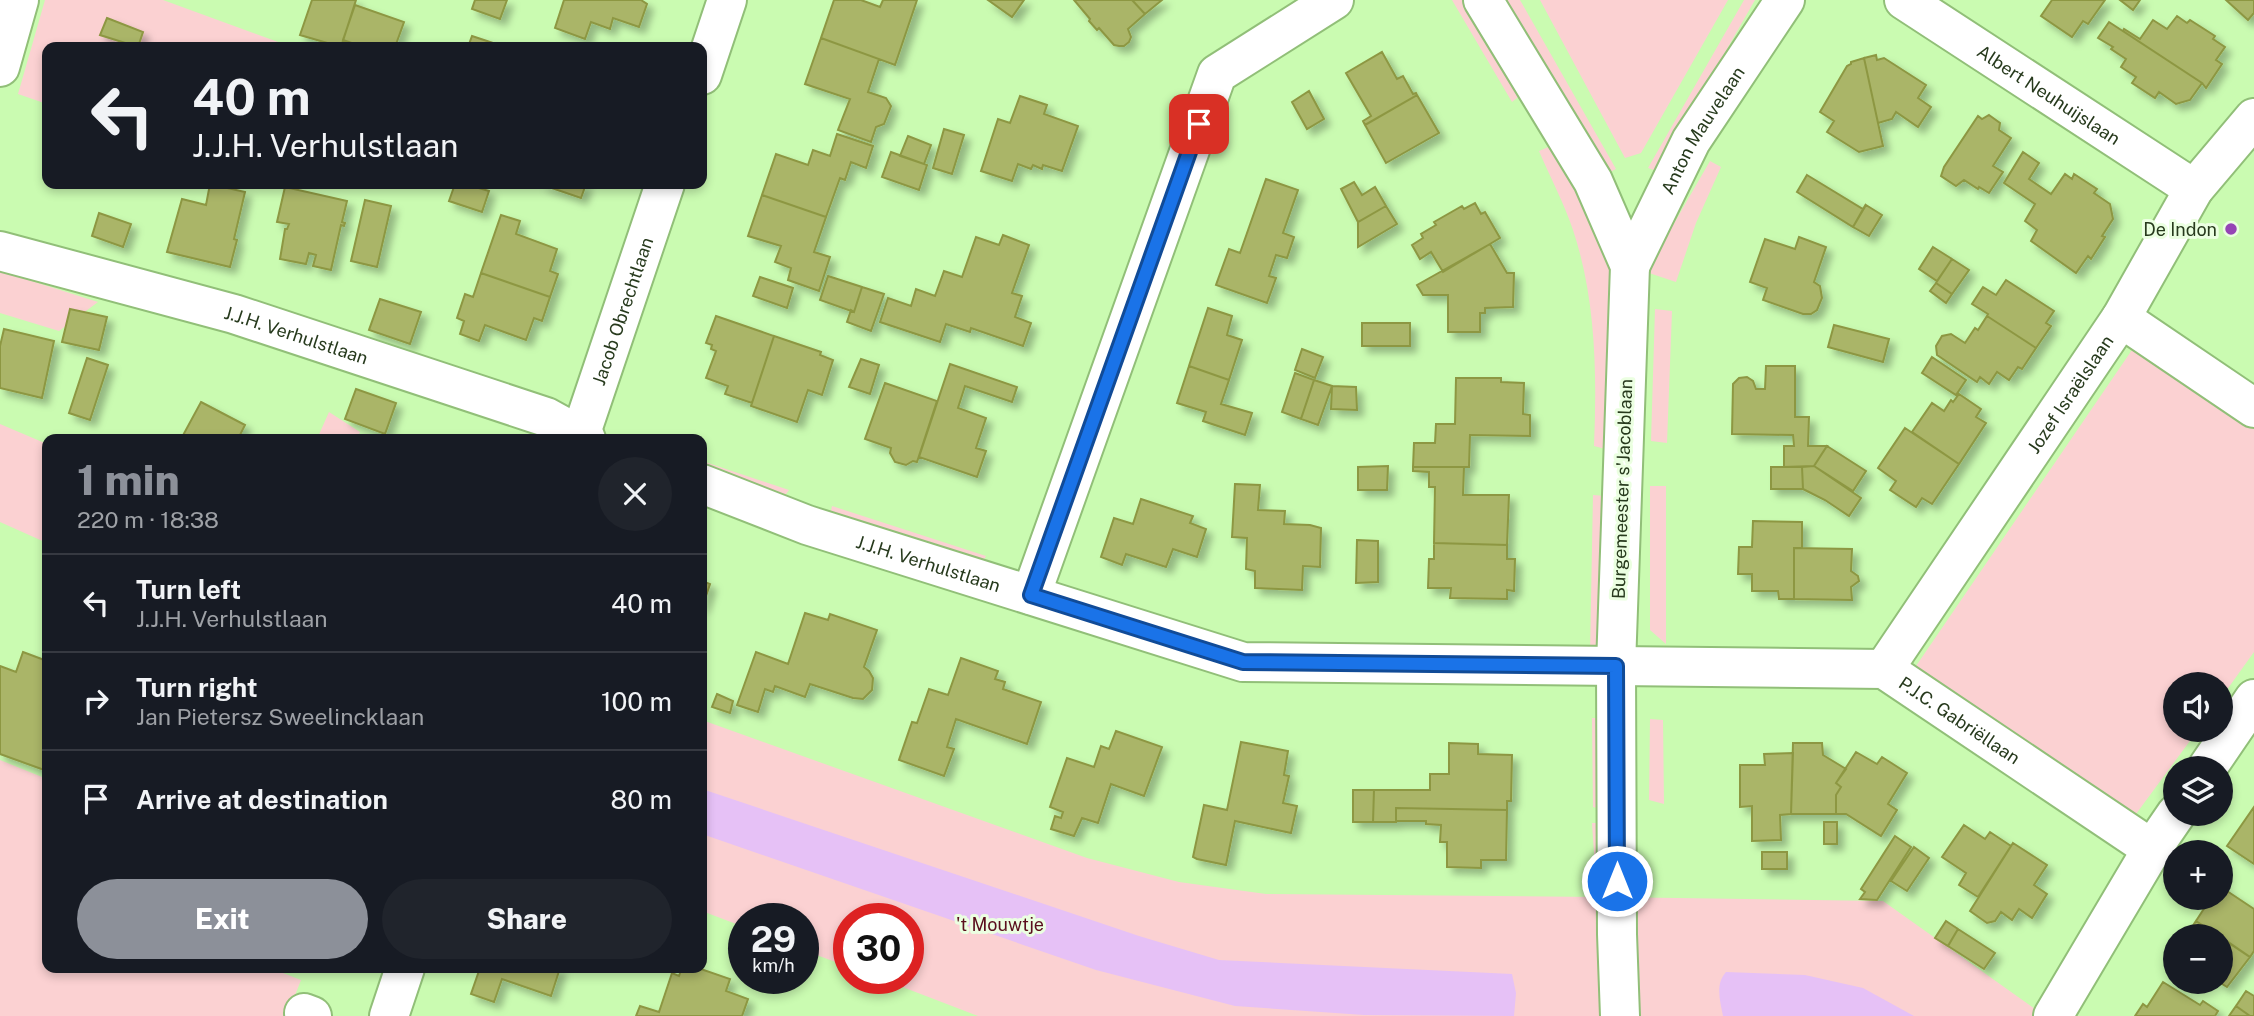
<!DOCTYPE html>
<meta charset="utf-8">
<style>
body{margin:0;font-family:"Public Sans",sans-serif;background:#20242c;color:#f1f3f6;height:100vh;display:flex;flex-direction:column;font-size:26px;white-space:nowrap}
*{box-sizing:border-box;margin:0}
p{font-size:23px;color:#9ea1a6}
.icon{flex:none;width:38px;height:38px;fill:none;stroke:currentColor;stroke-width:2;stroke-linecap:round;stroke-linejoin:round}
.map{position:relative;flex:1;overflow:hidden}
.drawer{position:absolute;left:42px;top:434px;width:665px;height:539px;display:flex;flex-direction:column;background:#171b24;border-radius:14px;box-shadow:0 4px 10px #0003}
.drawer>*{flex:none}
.top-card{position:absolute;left:42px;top:42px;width:665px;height:147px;border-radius:14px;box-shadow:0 4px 10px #0003;background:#171b24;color:#f1f3f6;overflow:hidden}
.controls{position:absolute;left:2163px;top:672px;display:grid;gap:14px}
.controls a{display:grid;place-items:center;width:70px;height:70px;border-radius:50%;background:#171b24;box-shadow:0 4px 10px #0003;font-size:35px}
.speed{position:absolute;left:728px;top:903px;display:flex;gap:14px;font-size:35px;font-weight:700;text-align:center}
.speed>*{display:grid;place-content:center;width:91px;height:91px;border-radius:50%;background:#171b24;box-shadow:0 4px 10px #0003;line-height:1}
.speed small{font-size:18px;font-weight:400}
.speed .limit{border:10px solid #d22;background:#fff;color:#111}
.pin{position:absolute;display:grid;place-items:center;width:60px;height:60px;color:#fff;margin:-30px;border-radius:14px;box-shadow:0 4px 10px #0006}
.me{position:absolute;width:77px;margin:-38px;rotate:0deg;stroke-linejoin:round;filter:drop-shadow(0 0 5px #0008)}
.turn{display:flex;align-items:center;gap:24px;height:147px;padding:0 35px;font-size:32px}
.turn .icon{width:91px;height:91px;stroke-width:2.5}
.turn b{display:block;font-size:49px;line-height:60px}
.round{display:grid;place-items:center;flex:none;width:74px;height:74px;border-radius:37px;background:#20242c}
.head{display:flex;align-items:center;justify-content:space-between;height:119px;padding:0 35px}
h1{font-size:42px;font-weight:800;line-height:52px;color:#8c9099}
.primary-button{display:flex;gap:14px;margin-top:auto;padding:14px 35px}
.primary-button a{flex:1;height:80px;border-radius:42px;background:#8c9099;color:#fff;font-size:28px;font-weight:800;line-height:80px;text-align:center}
.primary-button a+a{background:#20242c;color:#f1f3f6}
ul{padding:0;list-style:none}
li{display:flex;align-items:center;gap:21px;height:98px;padding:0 35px;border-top:2px solid #363941}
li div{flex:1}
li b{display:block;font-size:26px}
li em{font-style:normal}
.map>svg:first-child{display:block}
</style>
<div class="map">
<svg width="2254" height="1016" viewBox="0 0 2254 1016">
<defs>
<filter id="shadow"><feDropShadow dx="6" dy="6" stdDeviation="3.5" flood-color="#0004"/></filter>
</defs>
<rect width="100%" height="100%" fill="#cafbb1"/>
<path fill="#fbd1d2" d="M45 0H163L292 47H47V104L18 94Z
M1452 0H1466L1522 94 1512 102Z
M1506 0H1520L1616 169 1606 174Z
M1540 0H1728L1641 153 1625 158Z
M1744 0H1755L1657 171 1648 168Z
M1553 145 1592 219 1609 268V450L1594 446C1597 374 1596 299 1573 230 1564 203 1550 177 1539 151Z
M1710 161 1721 167 1696 223 1676 282 1646 272Z
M0 271 98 302 59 331 0 313Z
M1655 309 1672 311 1667 443 1651 441Z
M2134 347 2254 429V652L2221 698V684H2175V730H2198L2136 814 2014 738 1916 666Z
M329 412 360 432 357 439H317Z
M0 424 47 444V543L0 522Z
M702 461 789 490 783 498 702 472Z
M1650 486H1666V644L1650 630Z
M1593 495 1606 496 1604 638 1590 653Z
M832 506 986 556 980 566 830 515Z
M1592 718H1606L1607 811 1593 807Z
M1650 719 1663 720 1664 804 1649 800Z
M702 720 1087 858 1179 882 1266 894 1597 897 1592 823H1606L1609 897 1883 901 2045 1016H978L879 978H908V919H849V967L803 950V919H744V927L702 911Z
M0 760 47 779V968H270L301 980 287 1016H0Z"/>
<path fill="#e6c1f6" d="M702 789 1139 936 1219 960 1512 974 1516 993 1514 1016 1364 1015 1235 1006 1096 970 702 834Z
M1726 972 1805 975 1863 988 1914 1016H1723C1720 1001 1715 984 1726 972Z"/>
<path fill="#aab567" stroke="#8d9743" stroke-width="2" filter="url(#shadow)" d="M312 0H356L341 47 300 35Z
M475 0H507L500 19 472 9Z
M564 0H641L647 4 639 27 613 18 610 29 591 22 585 39 555 28Z
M834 0H861L880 7 883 0H917L895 65 821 38Z
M988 0H1024L1012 17Z
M1074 0H1132L1145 14 1128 29 1131 37 1129 42 1124 46H1119L1114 45 1099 28 1097 30 1089 21 1090 19Z
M1132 0H1162L1145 14Z
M2052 0H2105L2088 24 2083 21 2072 37 2041 16Z
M2120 0H2140L2133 10Z
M2226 0H2254V13L2248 20Z
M355 5 404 22 395 47H363L343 40Z
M2177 16 2187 23 2190 20 2215 36 2213 39 2225 47 2216 60 2222 64 2206 88 2202 83 2123 31 2124 29 2140 39 2153 20 2167 29Z
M107 18 143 32 138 47 100 35Z
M2109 22 2202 83 2190 100 2176 104 2159 92 2155 98 2132 83 2136 77 2121 67 2126 59 2111 49 2113 47 2098 38Z
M472 36 505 47H468Z
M821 38 879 59 868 92 886 98 891 106 884 124 876 127 871 142 838 130 850 99 805 84Z
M1382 52 1397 79 1403 76 1413 94 1416 93 1417 95 1365 125 1363 121 1371 116 1346 73Z
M1876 55 1877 60 1884 58 1926 85 1918 98 1931 107 1918 127 1896 112 1892 119 1878 123 1864 58Z
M1864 58 1883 146 1859 152 1827 132 1834 121 1820 112 1847 66 1851 64V62Z
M1309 91 1324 119 1307 129 1292 102Z
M1417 95 1439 133 1386 163 1365 125Z
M1020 96 1047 105 1044 114 1078 126 1062 171 1043 165 1042 169 1033 165 1031 169 1018 164 1012 181 981 171 998 119 1010 123Z
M1989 115 2000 123 1999 130 2011 138 1993 166 2003 172 1989 193 1979 187 1978 189 1964 180 1956 186 1941 176 1944 167 1978 116 1982 119Z
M944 129 964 135 952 174 933 168Z
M837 134 873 146 866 168 851 162 845 180 840 178 826 217 762 195 776 154 808 165 813 150 830 156Z
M908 136 931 145 924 164 900 156Z
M891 152 927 165 919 190 882 177Z
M2023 152 2039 163 2029 179 2051 194 2065 174 2072 179 2074 174 2097 189 2094 193 2110 204 2113 219 2102 236 2105 237 2091 259 2088 256 2076 273 2031 241 2037 230 2025 221 2035 204 2004 183Z
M1807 175 1863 209 1866 204 1853 227 1797 192Z
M1266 179 1298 190 1283 233 1294 237 1287 258 1276 255 1269 276 1276 278 1267 303 1216 285 1229 249 1240 253Z
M1354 182 1362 195 1375 187 1386 206 1358 222 1341 189Z
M210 184 245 192 234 239 237 240 230 267 167 252 182 199 206 205Z
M455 184H465L489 191 482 212 449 201Z
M540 184H586L581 198Z
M285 187 347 201 342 222 345 223 344 226 341 225 331 270 313 266 316 255 309 253 306 264 280 259 285 229H287L289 224 277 222Z
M762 195 826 217 814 252 830 257 819 291 788 280 791 268 775 262 781 246 748 236Z
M365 200 391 206 377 267 351 261Z
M1475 203 1481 214 1485 212 1500 238 1443 272 1431 252 1420 259 1412 245 1423 238 1421 234 1436 225 1434 222 1462 206 1464 209Z
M1866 205 1882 215 1869 236 1853 227Z
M1386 206 1397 224 1358 247V222Z
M99 213 131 224 123 247 92 236Z
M501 215 520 221 516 234 557 249 550 271 558 274 550 297 481 273Z
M1003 235 1029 245 1012 293 1022 296 1015 317 1031 323 1023 346 971 328 970 332 946 324 940 342 880 322 888 298 911 306 916 289 935 296 944 271 962 277 976 237 999 245Z
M1799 237 1826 247 1814 282 1820 286 1822 298 1817 310 1811 314H1803L1763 300 1767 288 1750 282 1765 239 1795 249Z
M1490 244 1507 273H1514L1513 307 1485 308V313H1480V332H1448V295H1423L1417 285Z
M1933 247 1952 259 1937 281 1919 269Z
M1952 259 1969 270 1952 294 1936 283Z
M481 273 550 297 542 321 534 318 526 340 485 325 479 341 460 334 464 321 457 318 465 294 473 297Z
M828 276 862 287 854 312 820 300Z
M760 277 793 288 787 308 753 296Z
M2006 280 2054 311 2046 323 2051 326 2036 348 1987 316 1988 314 1972 304 1983 287 1996 295Z
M1936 283 1952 294 1946 303 1930 291Z
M862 287 884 294 871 331 847 322 851 310 854 312Z
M380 299 421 312 410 344 369 330Z
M1208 308 1232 316 1227 335 1242 340 1229 380 1189 366Z
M70 309 107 317 99 350 62 342Z
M716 316 774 336 752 403 725 394 728 386 706 378 716 351 711 349 712 345 706 343Z
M1987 316 2036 348 2022 369 2018 367 2009 380 1997 372 1989 384 1980 377 1977 382 1937 355 1936 346 1942 336 1951 334 1965 343 1975 328 1978 330Z
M1362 323H1410V346H1362Z
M1834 325 1889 339 1883 362 1828 347Z
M4 329 54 341 42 398 0 388V346Z
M774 336 821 352 820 355 833 360 822 395 808 390 797 422 751 406Z
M1302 349 1323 357 1315 378 1295 370Z
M1932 357 1966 380 1956 395 1922 373Z
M87 358 108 365 90 420 69 413Z
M861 359 879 365 870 394 849 387Z
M950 364 1017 387 1012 402 965 386 958 408 986 418 976 448 986 451 977 477 919 457Z
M1189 366 1229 380 1221 404 1252 413 1245 435 1203 421 1206 412 1177 403Z
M1766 366H1795V417H1809L1808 446H1827L1814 466 1784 467V446H1794L1793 435 1732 434 1733 384 1739 378 1747 377 1753 381 1756 389H1765Z
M1295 373 1314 380 1301 419 1282 412Z
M1456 378H1501V382L1524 383 1523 414 1530 415V436L1470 435 1469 467H1413L1414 443H1435L1436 424H1455Z
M1314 380 1332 386 1318 425 1301 419Z
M885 383 937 401 917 462 913 461 906 465 895 462 890 453 891 448 865 439Z
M1332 386 1356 387 1357 410 1331 409Z
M356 389 396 403 385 434 345 419Z
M1959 394 1981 409 1976 417 1986 423 1959 464 1912 432 1932 403 1944 411 1951 400 1953 402Z
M201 402 245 425 238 439H181Z
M1905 428 1959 464 1932 504 1922 498 1916 507 1890 490 1896 481 1878 468Z
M1827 446 1866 471 1853 491 1814 466Z
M1388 466 1387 490H1358V467Z
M1814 466 1861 498 1849 516 1825 500 1803 489 1802 467Z
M1413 467H1464L1463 495H1509L1507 545 1434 543 1435 487H1429V472L1413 471Z
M1771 467H1802L1803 489H1771Z
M1235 484 1260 485 1258 510 1285 511 1284 524 1310 525 1321 528 1320 567 1303 566 1302 590 1255 588V571L1246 569 1247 538 1232 537Z
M1141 499 1193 516 1190 523 1206 529 1197 557 1173 549 1166 567 1126 554 1122 565 1101 557 1114 518 1133 524Z
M1753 521 1802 522V548H1794V599H1779L1778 591H1752V574H1738L1739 547H1752Z
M1357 540 1378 541V582L1356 583Z
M1434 543 1507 545V559H1515L1514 591 1507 590V599L1450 598 1451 588H1428L1429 559H1434Z
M1794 548 1852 549 1851 571 1858 576 1859 581 1851 587 1852 600 1794 599Z
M702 581 710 584 702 608Z
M805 613 828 620 830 614 877 630 864 667 869 671 873 678 872 690 863 699 853 698 810 684 805 697 775 686 773 692 765 689 758 712 737 705 756 652 788 664Z
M23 652 47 661V771L0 754V666L16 672Z
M961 658 998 671 995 679 1005 682 1003 689 1041 702 1027 744 956 719 947 747 954 749 944 776 899 760 912 722 917 723 929 689 948 695Z
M717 694 733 701 730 713 712 707Z
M1116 731 1162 747 1144 796 1111 784 1098 823 1082 818 1074 836 1051 829 1055 816 1061 818 1063 812 1050 807 1067 758 1094 767 1101 746 1109 749Z
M1241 742 1288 751 1284 775 1289 776 1283 803 1297 806 1291 833 1235 821 1226 865 1197 859 1193 857 1204 805 1227 810Z
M1449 743 1478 744V754L1512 755 1511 801H1507V810L1396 808V822H1373L1374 790H1430V774H1449Z
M1793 743H1822L1823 755 1846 769 1836 783 1841 787 1836 795V814H1791Z
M1856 752 1877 764 1882 757 1907 773 1888 804 1897 810 1881 836 1846 814H1836V795L1841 787 1836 783Z
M1793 753 1791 814 1780 815 1781 840 1752 841V806L1740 807V765H1765L1764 754Z
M1353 790H1374L1373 822H1353Z
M2254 807V864L2227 846Z
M1396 808 1507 810 1506 860H1481V868L1447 867V842H1440L1441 825 1426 824V821H1396Z
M1824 822H1837V844H1824Z
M1964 825 1985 839 1990 832 2011 846 1978 897 1959 885 1966 873 1942 857Z
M1895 836 1911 847 1877 900 1860 899 1865 892 1861 889Z
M2013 843 2047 865 2034 885 2047 894 2032 918 2019 909 2012 920 2001 912 1995 921 1987 923 1970 911Z
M1914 847 1929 858 1907 891 1891 881Z
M1762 852H1787V869H1762Z
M2221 887 2254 909V951L2250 957 2196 921 2207 904 2209 906 2214 898H2221Z
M1946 921 1958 929 1948 946 1935 938Z
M2196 921 2219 936H2186Z
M1958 929 1995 953 1984 969 1948 946Z
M2221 937 2250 957 2227 987 2219 982Z
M480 968H560L551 996 502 979 494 1002 471 994Z
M682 968H698L730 979 726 991 748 999 742 1016H636L640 1006 659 1012 672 973 679 976Z
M2163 982 2200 1005 2203 1001 2218 1011 2215 1016H2135L2143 1004 2147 1007Z
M2246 991 2254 996V1016H2250L2236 1006Z
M2236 1006 2250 1016H2229Z"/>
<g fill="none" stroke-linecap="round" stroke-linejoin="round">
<g stroke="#91bf78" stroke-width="42">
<g id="minor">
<path d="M1483 0 1593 181 1630 266 1616 666 1617 934 1620 1016"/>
<path id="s1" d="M1904 0 2194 189"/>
<path d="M0 67 19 0"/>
<path d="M702 75 727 0"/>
<path id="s2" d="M0 251 234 314 546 417 586 439"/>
<path id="s3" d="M1630 266 1691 141 1785 0"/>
<path d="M2121 318 2254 408"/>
<path id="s4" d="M579 439 665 184"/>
<path id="s5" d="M702 484 807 525 1243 662 1884 669 2152 849"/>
<path d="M1031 595 1217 74 1334 0"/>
<path id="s6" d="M1884 669 2121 318 2194 189 2254 118"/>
<path d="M2207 768 2254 699"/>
<path d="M304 1013 312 1016"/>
<path d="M389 1016 405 968"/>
<path d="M2053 1016 2152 849 2176 814"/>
</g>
</g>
<use href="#minor" stroke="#fff" stroke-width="38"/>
</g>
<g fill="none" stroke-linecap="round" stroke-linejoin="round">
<g stroke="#114b97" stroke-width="18">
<path id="route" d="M1199 124 1031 595 1243 662 1616 666 1617 881"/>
</g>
<use href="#route" stroke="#1a73e8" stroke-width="12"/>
</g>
<circle fill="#9545b5" stroke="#ebffe1" stroke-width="2.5" cx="2231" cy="229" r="7"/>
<g text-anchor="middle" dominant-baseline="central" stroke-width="6" stroke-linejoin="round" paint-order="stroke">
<g font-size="18" fill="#273a1d" stroke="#ebffe1">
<text stroke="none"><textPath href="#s1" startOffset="173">Albert Neuhuijslaan</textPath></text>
<text stroke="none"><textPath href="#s3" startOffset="154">Anton Mauvelaan</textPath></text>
<text stroke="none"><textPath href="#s4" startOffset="135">Jacob Obrechtlaan</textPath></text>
<text stroke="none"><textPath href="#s2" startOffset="308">J.J.H. Verhulstlaan</textPath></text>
<text stroke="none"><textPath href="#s6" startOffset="332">Jozef Israëlslaan</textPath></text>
<text transform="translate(1622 489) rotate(-88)">Burgemeester s'Jacoblaan</text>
<text stroke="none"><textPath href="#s5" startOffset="240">J.J.H. Verhulstlaan</textPath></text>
<text stroke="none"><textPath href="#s5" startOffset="1302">P.J.C. Gabriëllaan</textPath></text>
</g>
<g font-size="18" fill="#273a1d" stroke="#ebffe1" text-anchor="end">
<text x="2217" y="229">De Indon</text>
</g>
<g font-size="18" fill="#5a0e1d" stroke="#ebffe1">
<text x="1000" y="924">'t Mouwtje</text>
</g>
</g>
</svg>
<div class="controls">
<a><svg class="icon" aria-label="sound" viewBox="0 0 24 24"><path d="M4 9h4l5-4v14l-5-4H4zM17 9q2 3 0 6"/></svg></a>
<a><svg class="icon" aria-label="layers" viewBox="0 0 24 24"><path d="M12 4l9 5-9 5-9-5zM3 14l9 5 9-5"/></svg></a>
<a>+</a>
<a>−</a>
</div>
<div class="speed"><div>29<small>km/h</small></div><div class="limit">30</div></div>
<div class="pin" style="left:1199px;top:124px;background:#d93025"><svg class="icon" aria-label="arrive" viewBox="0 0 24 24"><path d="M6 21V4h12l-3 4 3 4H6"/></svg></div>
<svg class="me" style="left:1617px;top:881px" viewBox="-20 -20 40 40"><circle r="17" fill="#1a73e8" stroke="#fff" stroke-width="3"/><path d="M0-11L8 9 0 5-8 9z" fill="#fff"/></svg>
<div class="top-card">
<div class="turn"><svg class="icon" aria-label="left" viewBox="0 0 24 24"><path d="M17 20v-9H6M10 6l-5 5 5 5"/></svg><div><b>40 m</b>J.J.H. Verhulstlaan</div></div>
</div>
<section class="drawer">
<div class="head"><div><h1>1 min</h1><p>220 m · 18:38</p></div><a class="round"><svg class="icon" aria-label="close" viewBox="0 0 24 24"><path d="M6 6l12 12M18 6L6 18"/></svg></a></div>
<ul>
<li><svg class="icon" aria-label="left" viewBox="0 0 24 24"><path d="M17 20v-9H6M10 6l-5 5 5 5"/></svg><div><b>Turn left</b><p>J.J.H. Verhulstlaan</p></div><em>40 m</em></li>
<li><svg class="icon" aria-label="right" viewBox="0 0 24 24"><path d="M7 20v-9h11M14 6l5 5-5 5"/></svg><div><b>Turn right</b><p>Jan Pietersz Sweelincklaan</p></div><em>100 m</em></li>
<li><svg class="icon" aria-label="arrive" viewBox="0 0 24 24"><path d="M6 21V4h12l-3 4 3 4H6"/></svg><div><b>Arrive at destination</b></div><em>80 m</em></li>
</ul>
<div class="primary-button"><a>Exit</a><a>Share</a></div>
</section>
</div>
